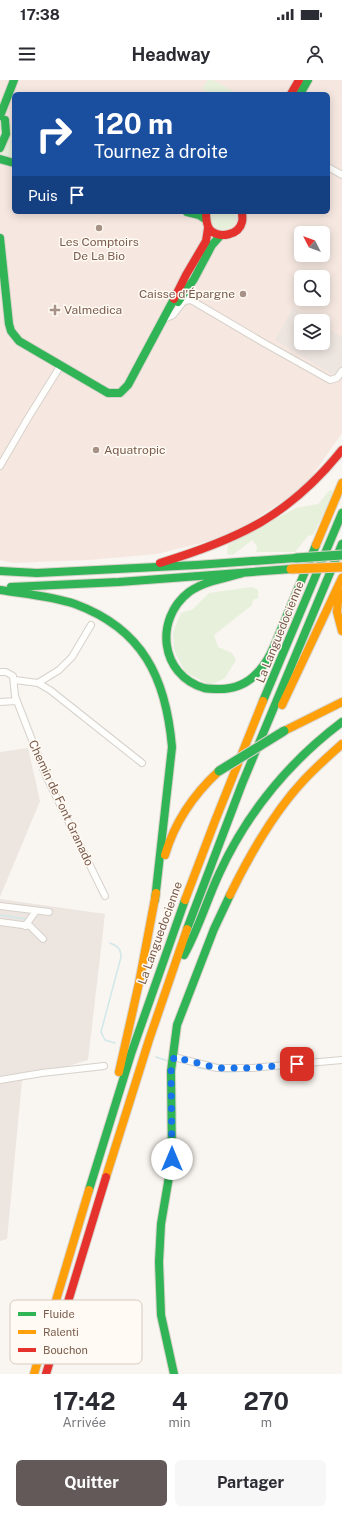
<!DOCTYPE html>
<html lang="fr">
<meta charset="utf-8">
<style>
body{margin:0;font-family:"Public Sans",sans-serif;background:#f7f7f7;color:#2b2b33;height:100vh;display:flex;flex-direction:column;font-size:15px;white-space:nowrap}
*{box-sizing:border-box;margin:0}
p{font-size:13px;color:#7c7c81}
.icon{flex:none;width:22px;height:22px;fill:none;stroke:currentColor;stroke-width:2;stroke-linecap:round;stroke-linejoin:round}
.map{position:relative;height:1294px;overflow:hidden}
.panel{display:flex;flex-direction:column;background:#fff;flex:1}
.panel>*{flex:none}
.banner{position:absolute;left:12px;top:12px;width:318px;height:122px;border-radius:6px;box-shadow:0 2px 10px #0003;background:#1a4fa0;color:#fff;overflow:hidden}
.needle{width:26px;rotate:312deg}
.fabs{position:absolute;left:294px;top:146px;display:grid;gap:8px}
.fabs a{display:grid;place-items:center;width:36px;height:36px;border-radius:6px;background:#fff;box-shadow:0 2px 10px #0003;font-size:20px}
.pin{position:absolute;display:grid;place-items:center;width:34px;height:34px;color:#fff;margin:-17px;border-radius:8px;box-shadow:0 2px 6px #0006}
.me{position:absolute;width:44px;margin:-22px;rotate:0deg;stroke-linejoin:round;filter:drop-shadow(0 0 3px #0008)}
.turn{display:flex;align-items:center;gap:14px;height:84px;padding:0 16px;font-size:18px}
.turn .icon{width:52px;height:52px;stroke-width:2.5}
.turn b{display:block;font-size:28px;line-height:34px}
.then{display:flex;align-items:center;height:38px;padding:0 16px;background:#0003;gap:8px;font-size:15px}
.eta{display:flex;justify-content:space-evenly;align-items:center;height:68px;text-align:center}
.eta b{font-size:24px;font-weight:700;line-height:28px}
.cta{display:flex;gap:8px;margin-top:auto;padding:8px 16px}
.cta a{flex:1;height:46px;border-radius:6px;background:#625958;color:#fff;font-size:16px;font-weight:700;line-height:46px;text-align:center}
.cta a+a{background:#f7f7f7;color:#2b2b33}
.status{display:flex;justify-content:space-between;align-items:center;height:28px;padding:0 20px;background:#fff;direction:ltr}
.status svg{height:11px;fill:currentColor}
header{display:flex;justify-content:space-between;align-items:center;height:52px;padding:0 16px;background:#fff;font-size:18px;font-weight:700}
.map>svg:first-child{display:block}
</style>
<div class="status"><b>17:38</b><svg viewBox="0 0 49 12"><path d="M0 12V9h3v3zM5 12V6h3v6zM10 12V3h3v9zM15 12V0h3v12zM26 1h20v11H26zM47 4h2v5h-2z"/></svg></div>
<header><svg class="icon" aria-label="menu" viewBox="0 0 24 24"><path d="M4 6h16M4 12h16M4 18h16"/></svg>Headway<svg class="icon" aria-label="person" viewBox="0 0 24 24"><circle cx="12" cy="8" r="4"/><path d="M4 21q1-7 8-7t8 7"/></svg></header>
<div class="map">
<svg width="342" height="1294" viewBox="0 0 342 1294">
<rect width="100%" height="100%" fill="#f9f5f0"/>
<path fill="#f6e8e1" fill-rule="evenodd" d="M0 0H342V353L305 406 230 456 157 474 89 480 13 483 0 480ZM14 14H328V132H14ZM301 153H323V175H301ZM301 197H323V219H301ZM301 241H323V263H301Z"/>
<path fill="#ede5e0" d="M293 228 315 241H301V263H323V246L342 257V289L336 295 332 294 275 260Z
M28 668 40 721 0 817V672Z
M0 819 105 834 88 980 22 1000 7 1159 0 1161Z"/>
<path fill="#e7f0db" d="M208 0H213L238 14H211L202 9Z
M11 45 14 47V60L10 59 9 64 14 66V80L0 76V73L9 59V47Z
M212 132H235C242 156 204 155 212 132Z
M330 410 333 411 332 417 313 455 308 456 295 472H256L257 466 252 460 233 475 227 474 228 465 296 428 318 424Z
M252 507 258 510V518L253 520 252 525 214 555 218 567 232 573 236 580 225 598 210 605 185 592 174 570 173 552 181 533 193 529 209 513Z"/>
<g fill="none" stroke-linecap="round" stroke-linejoin="round">
<path stroke="#d0e8ea" stroke-width="1.5" d="M11 62 14 63
M0 835 25 839
M110 863C117 866 121 868 121 877L101 952 105 960 115 963
M156 977 168 981
M198 988 226 992 249 991"/>
<g stroke="#d7d1cb" stroke-width="8">
<path id="street" d="M328 87 342 95
M184 212 191 220 264 263 330 300 337 298 342 291
M166 238 173 235 184 221 191 220
M0 386 28 338 61 285
M0 592H6L13 596 15 616 46 696 105 816
M15 600 38 603 50 610 142 683
M38 603 59 590 72 577 91 545
M0 622 17 621
M0 826 49 832
M0 842 30 846 43 859
M25 846 36 831
M174 977 217 988H252L342 980
M0 1000 42 993 104 986"/>
</g>
<g stroke="#d9d2cb" stroke-width="10">
<path id="fast" d="M300 14 308 0
M0 36 14 0
M0 68 6 54 5 40
M0 79 14 83
M187 132 199 135 205 139
M0 158 9 244 11 251 19 261 108 313H120L128 305 174 219
M178 222 194 199 212 165 220 156
M0 491 37 493 197 485 296 478
M243 493C226 498 204 501 189 512 154 539 160 595 204 608 209 609 214 609 219 609 234 609 247 604 257 593 271 579 277 558 285 540 295 515 306 490 316 465
M11 507 119 502 291 489
M0 510C25 514 51 516 75 524 143 549 166 598 172 667L155 820
M263 621 342 433
M187 849 242 704 342 464
M184 875C198 850 207 820 219 794 247 733 289 682 342 642
M89 1110 131 974 185 820
M174 1294 161 1235 159 1182 161 1144 172 1079 171 991 177 945 214 849 230 815"/>
</g>
<g stroke="#d9d2cb" stroke-width="10">
<path id="slow" d="M316 465 342 403
M339 512 337 532 342 551
M282 625 342 498
M284 651 342 622
M165 775C175 741 193 715 219 691
M230 815C250 774 273 733 304 700 316 687 329 676 342 664
M185 820 215 741 263 621
M119 992 139 903 156 813
M106 1097 149 960 187 849
M34 1294 89 1110"/>
</g>
<g stroke="#d9d2cb" stroke-width="10">
<path id="jam" d="M291 14 299 0
M206 132C206 138 206 145 210 150 220 159 239 155 242 142 243 139 242 135 242 132
M174 219 186 195 206 161 208 148
M160 483C239 459 289 436 342 370
M46 1294 106 1097"/>
</g>
<use href="#street" stroke="#fefefd" stroke-width="6"/>
<use href="#fast" stroke="#30b455" stroke-width="8"/>
<use href="#slow" stroke="#ff9f0a" stroke-width="8"/>
<use href="#jam" stroke="#e5322d" stroke-width="8"/>
<g stroke="#dad1cc" stroke-width="11" stroke-linecap="butt">
<path id="fast-bridge" d="M296 478 342 475
M219 691 284 651"/>
</g>
<g stroke="#dad1cc" stroke-width="11" stroke-linecap="butt">
<path id="slow-bridge" d="M291 489 342 487"/>
</g>
<use href="#fast-bridge" stroke="#30b455" stroke-width="9"/>
<use href="#slow-bridge" stroke="#ff9f0a" stroke-width="9"/>
</g>
<g fill="none" stroke-linecap="round" stroke-linejoin="round">
<path stroke="#1a73e8" stroke-width="7" stroke-dasharray="0 12.6" d="M172 1079 171 991 174 977 217 988H252L297 984"/>
</g>
<g fill="#a69286" stroke="#fffaf3" stroke-width="1.5">
<circle cx="99" cy="148" r="4"/>
<circle cx="243" cy="214" r="4"/>
<path d="M53 224h4v4h4v4h-4v4h-4v-4h-4v-4h4z"/>
<circle cx="96" cy="370" r="4"/>
</g>
<g text-anchor="middle" dominant-baseline="central" stroke-width="3" stroke-linejoin="round" paint-order="stroke">
<g font-size="12" fill="#7a5c4d" stroke="#fffaf3" text-anchor="start">
<text x="99" y="162" text-anchor="middle">Les Comptoirs<tspan x="99" dy="14">De La Bio</tspan></text>
<text x="235" y="214" text-anchor="end">Caisse d'Épargne</text>
<text x="64" y="230">Valmedica</text>
<text x="104" y="370">Aquatropic</text>
</g>
<g font-size="12" fill="#7a5c4d" stroke="#fffaf3">
<text transform="translate(280 552) rotate(-68)">La Languedocienne</text>
<text transform="translate(61 723) rotate(65)">Chemin de Font Granado</text>
<text transform="translate(160 853) rotate(-70)">La Languedocienne</text>
</g>
</g>
<rect x="10" y="1220" width="132" height="64" rx="6" fill="#fffaf3" stroke="#d7cbc1" stroke-width="1"/>
<rect x="18" y="1232" width="18" height="4" fill="#30b455"/>
<rect x="18" y="1250" width="18" height="4" fill="#ff9f0a"/>
<rect x="18" y="1268" width="18" height="4" fill="#e5322d"/>
<g font-size="11" fill="#7a5c4d">
<text x="43" y="1238">Fluide</text>
<text x="43" y="1256">Ralenti</text>
<text x="43" y="1274">Bouchon</text>
</g>
</svg>
<div class="fabs">
<a><svg class="needle" viewBox="-14 -14 28 28"><path d="M0-13l5 13h-10z" fill="#e53935"/><path d="M0 13l5-13h-10z" fill="#7c7c81"/></svg></a>
<a><svg class="icon" aria-label="search" viewBox="0 0 24 24"><circle cx="10" cy="10" r="6"/><path d="M15 15l6 6"/></svg></a>
<a><svg class="icon" aria-label="layers" viewBox="0 0 24 24"><path d="M12 4l9 5-9 5-9-5zM3 14l9 5 9-5"/></svg></a>
</div>
<div class="pin" style="left:297px;top:984px;background:#d93025"><svg class="icon" aria-label="arrive" viewBox="0 0 24 24"><path d="M6 21V4h12l-3 4 3 4H6"/></svg></div>
<svg class="me" style="left:172px;top:1079px" viewBox="-20 -20 40 40"><circle r="19" fill="#fff"/><path d="M0-13L10 11 0 6-10 11z" fill="#1a73e8"/></svg>
<div class="banner">
<div class="turn"><svg class="icon" aria-label="right" viewBox="0 0 24 24"><path d="M7 20v-9h11M14 6l5 5-5 5"/></svg><div><b>120 m</b>Tournez à droite</div></div>
<div class="then">Puis<svg class="icon" aria-label="arrive" viewBox="0 0 24 24"><path d="M6 21V4h12l-3 4 3 4H6"/></svg></div>
</div>
</div>
<section class="panel">
<div class="eta">
<div><b>17:42</b><p>Arrivée</p></div>
<div><b>4</b><p>min</p></div>
<div><b>270</b><p>m</p></div>
</div>
<div class="cta"><a>Quitter</a><a>Partager</a></div>
</section>
